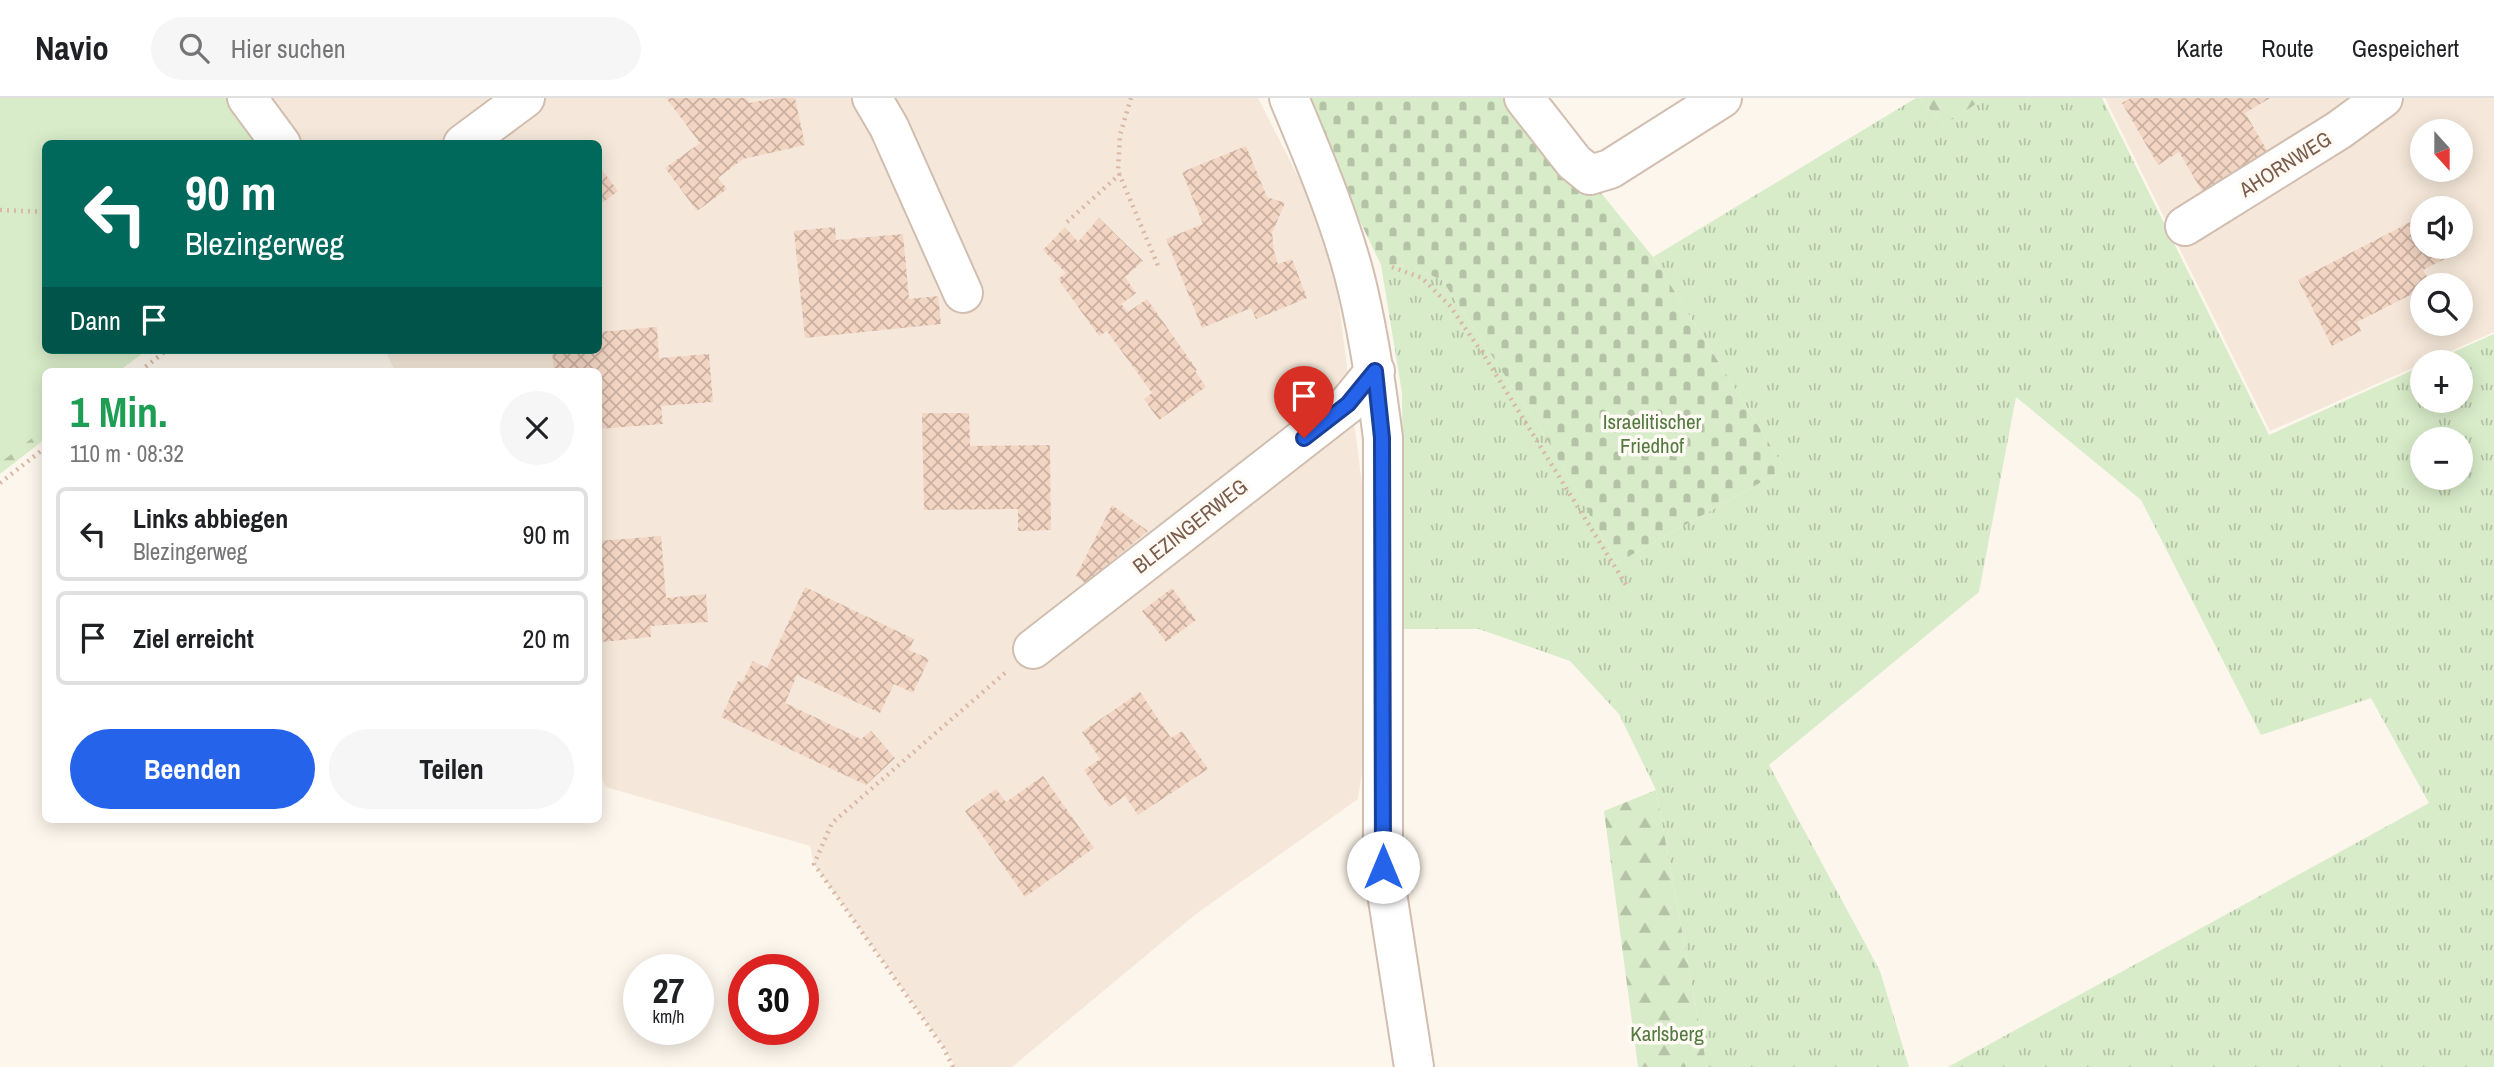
<!DOCTYPE html>
<html lang="de">
<meta charset="utf-8">
<style>
body{margin:0;font-family:"Archivo Narrow",sans-serif;background:#f6f6f6;color:#202124;height:100vh;display:flex;flex-direction:column;font-size:26px;white-space:nowrap}
*{box-sizing:border-box;margin:0}
p{font-size:23px;color:#757577}
.icon{flex:none;width:38px;height:38px;fill:none;stroke:currentColor;stroke-width:2;stroke-linecap:round;stroke-linejoin:round}
.map{position:relative;flex:1;overflow:hidden}
.sheet{position:absolute;left:42px;top:270px;width:560px;height:455px;display:flex;flex-direction:column;background:#fff;border-radius:10px;box-shadow:0 4px 18px #0003}
.sheet>*{flex:none}
.top-card{position:absolute;left:42px;top:42px;width:560px;height:214px;border-radius:10px;box-shadow:0 4px 18px #0003;background:#00695c;color:#fff;overflow:hidden}
.needle{width:46px;rotate:159deg}
.buttons{position:absolute;left:2410px;top:21px;display:grid;gap:14px}
.buttons a{display:grid;place-items:center;width:63px;height:63px;border-radius:50%;background:#fff;box-shadow:0 4px 18px #0003;font-size:35px}
.speed{position:absolute;left:623px;top:856px;display:flex;gap:14px;font-size:35px;font-weight:700;text-align:center}
.speed>*{display:grid;place-content:center;width:91px;height:91px;border-radius:50%;background:#fff;box-shadow:0 4px 18px #0003;line-height:1}
.speed small{font-size:18px;font-weight:400}
.speed .limit{border:10px solid #d22;background:#fff;color:#111}
.pin{position:absolute;display:grid;place-items:center;width:60px;height:60px;color:#fff;margin:-72px -30px;border-radius:50% 50% 50% 0;rotate:-45deg;box-shadow:0 0 7px #0007}
.pin .icon{rotate:45deg}
.me{position:absolute;width:77px;margin:-38px;rotate:0deg;stroke-linejoin:round;filter:drop-shadow(0 0 5px #0008)}
.turn{display:flex;align-items:center;gap:24px;height:147px;padding:0 28px;font-size:32px}
.turn .icon{width:91px;height:91px;stroke-width:2.5}
.turn b{display:block;font-size:49px;line-height:60px}
.then{display:flex;align-items:center;height:66px;padding:0 28px;background:#0003;gap:14px;font-size:26px}
.round{display:grid;place-items:center;flex:none;width:74px;height:74px;border-radius:37px;background:#f6f6f6}
.overview{display:flex;align-items:center;justify-content:space-between;height:119px;padding:0 28px}
h1{font-size:42px;font-weight:700;line-height:52px;color:#1e9e55}
.cta{display:flex;gap:14px;margin-top:auto;padding:14px 28px}
.cta a{flex:1;height:80px;border-radius:42px;background:#2563eb;color:#fff;font-size:28px;font-weight:700;line-height:80px;text-align:center}
.cta a+a{background:#f6f6f6;color:#202124}
ul{padding:0;list-style:none}
li{display:flex;align-items:center;gap:21px;height:94px;margin:0 14px 10px;padding:0 14px;border:4px solid #e0e0e0;border-radius:10px}
li div{flex:1}
li b{display:block;font-size:26px}
li em{font-style:normal}
header{display:flex;align-items:center;gap:42px;box-sizing:border-box;height:98px;padding:0 35px;background:#fff;border-bottom:2px solid #e0e0e0}
header strong{font-size:33px}
nav{display:flex;gap:38px;margin-inline-start:auto;font-size:24px}
.search{width:490px;height:63px;background:#f6f6f6;display:flex;align-items:center;gap:18px;box-sizing:border-box;padding:0 24px;border-radius:38px;color:#757577;font-size:26px}
.map>svg:first-child{display:block}
</style>
<header>
<strong>Navio</strong>
<div class="search"><svg class="icon" aria-label="search" viewBox="0 0 24 24"><circle cx="10" cy="10" r="6"/><path d="M15 15l6 6"/></svg>Hier suchen</div>
<nav><a>Karte</a><a>Route</a><a>Gespeichert</a></nav>
</header>
<div class="map">
<svg width="2494" height="969" viewBox="0 0 2494 969">
<defs>
<pattern id="grass-tufts" width="24" height="20" patternUnits="userSpaceOnUse" patternTransform="scale(1.75)"><rect width="24" height="20" fill="#d8ecc9"/><path d="M3 7l-1-3M5 7V3M7 7l1-3M15 17l-1-3M17 17v-4M19 17l1-3" fill="none" stroke="#b4c2a5"/></pattern>
<pattern id="forest-firs" width="22" height="20" patternUnits="userSpaceOnUse" patternTransform="scale(1.75)"><rect width="22" height="20" fill="#d8ecc9"/><path d="M5 1l3.5 6h-7zM16 11l3.5 6h-7z" fill="#b4c2a5"/></pattern>
<pattern id="cemetery-stones" width="16" height="16" patternUnits="userSpaceOnUse" patternTransform="scale(1.75)"><rect width="16" height="16" fill="#d8ecc9"/><path d="M2 7V4a2 2 0 0 1 4 0v3zM10 15v-3a2 2 0 0 1 4 0v3z" fill="#b4c2a5"/></pattern>
<pattern id="building-cross-hatch" width="8" height="8" patternUnits="userSpaceOnUse" patternTransform="scale(1.75)"><rect width="8" height="8" fill="#f3d5c3"/><path d="M0 0l8 8M0 8l8-8" fill="none" stroke="#cab0a1"/></pattern>
</defs>
<rect width="100%" height="100%" fill="#fdf6ec"/>
<path fill="#f5e8da" fill-rule="evenodd" d="M257 0H1258L1331 143 1382 543 1358 701 1196 816 1012 969H955L944 949 814 766 810 748 606 689 598 673V273H395L385 252H598V46L280 45Z
M2105 0H2494V234L2270 333ZM2422 33H2460V72H2422ZM2422 110H2460V149H2422ZM2422 187H2460V226H2422Z"/>
<path fill="url(#grass-tufts)" fill-rule="evenodd" d="M1916 0H1920L1944 27 1985 0H2102L2269 337 2422 268V303H2460V264H2431L2494 236V969H1948L2429 705 2371 600 2261 637 2141 402 2016 299 1979 494 1769 667 1880 873 1909 969H1707L1656 692 1619 616 1570 563 1479 531H1404L1402 295 1381 167 1409 168 1442 182 1545 338 1617 465 1785 371 1653 159ZM2422 341H2460V380H2422Z"/>
<path fill="url(#forest-firs)" d="M1920 0H1985L1944 27Z
M45 290V341L0 376V314Z
M1656 692 1707 969H1638L1604 713Z"/>
<path fill="url(#cemetery-stones)" d="M1301 0H1524L1653 159 1785 371 1617 465 1545 338 1442 182 1409 168 1381 167Z"/>
<path fill="#d8ecc9" d="M0 0H255L278 45 46 46V252H147L119 273H46L45 330 0 365Z"/>
<path fill="url(#building-cross-hatch)" d="M666 0H746L750 5 776 0H795L805 47 743 61 718 80 727 91 697 113 665 70 700 45Z
M2131 0H2270L2245 15 2271 59 2205 98 2179 54 2158 67 2122 5Z
M1246 48 1267 99 1285 105 1272 135 1274 153 1278 166 1292 161 1307 200 1256 221 1251 210 1202 230 1166 141 1203 126 1182 74Z
M598 67 618 93 598 108Z
M2422 118V149H2456L2458 154 2423 172 2431 187H2422V191L2357 224 2361 233 2332 248 2298 182Z
M1099 120 1143 163 1125 179 1136 195 1121 206 1128 214 1147 201 1197 272 1195 273 1206 289 1159 322 1144 301 1152 295 1107 233 1099 238 1058 181 1066 175 1043 152 1065 129 1078 144Z
M835 129 836 142 903 136 909 201 938 198 941 226 805 240 794 133Z
M657 229 659 260 709 256 713 304 661 308 663 326 598 331V273H554L552 252H598V234Z
M922 315H969L970 348 1050 347 1051 432 1018 433V411L924 412Z
M1112 407 1148 433 1085 485 1076 478Z
M661 438 666 500 706 496 708 524 651 528V539L602 544 601 524H598V443Z
M805 489 914 541 909 552 929 561 913 595 894 586 880 615 797 577 785 605 861 641 871 633 895 660 866 687 721 619 738 583 742 584 753 563 767 570Z
M1172 490 1196 522 1166 544 1142 513Z
M1140 594 1171 640 1182 633 1208 671 1138 717 1125 698 1109 709 1084 672 1100 661 1082 634Z
M1043 678 1094 750 1025 799 965 713 996 691 1006 704Z"/>
<g fill="none" stroke-linecap="round" stroke-linejoin="round">
<g stroke="#d1beb0" stroke-width="42">
<path id="minor" d="M247 0 281 46
M872 0 889 29 963 195
M1289 0C1313 58 1338 116 1354 176 1368 230 1376 285 1383 340V769L1414 969
M1524 0 1574 64 1590 77 1610 71 1722 0
M463 46 525 0
M2185 128 2339 32 2383 0
M1033 551 1348 306 1375 273"/>
</g>
<path stroke="#d9b8a5" stroke-width="4.5" stroke-dasharray="2 5" stroke-linecap="butt" d="M1131 0 1120 37 1118 73 1159 170
M0 112 46 114
M1067 124 1120 76
M1392 169 1422 180 1450 208 1485 259 1628 490
M140 273 167 252
M0 385 46 349
M953 969 943 949 814 766 832 725 1006 574"/>
<use href="#minor" stroke="#fff" stroke-width="38"/>
</g>
<g fill="none" stroke-linecap="round" stroke-linejoin="round">
<g stroke="#184099" stroke-width="18">
<path id="route" d="M1304 340 1348 306 1375 273 1382 340 1383 769"/>
</g>
<use href="#route" stroke="#2563eb" stroke-width="12"/>
</g>
<g text-anchor="middle" dominant-baseline="central" stroke-width="7" stroke-linejoin="round" paint-order="stroke">
<g font-size="21" fill="#7a5c4d" stroke="#fffaf3">
<text transform="translate(2285 66) rotate(-32)">AHORNWEG</text>
<text transform="translate(1190 428) rotate(-38)">BLEZINGERWEG</text>
</g>
<g font-size="21" fill="#537a41" stroke="#fffaf3">
<text x="1652" y="323">Israelitischer<tspan x="1652" dy="24">Friedhof</tspan></text>
<text x="1667" y="935">Karlsberg</text>
</g>
</g>
</svg>
<div class="buttons">
<a><svg class="needle" viewBox="-14 -14 28 28"><path d="M0-13l5 13h-10z" fill="#e53935"/><path d="M0 13l5-13h-10z" fill="#757577"/></svg></a>
<a><svg class="icon" aria-label="sound" viewBox="0 0 24 24"><path d="M4 9h4l5-4v14l-5-4H4zM17 9q2 3 0 6"/></svg></a>
<a><svg class="icon" aria-label="search" viewBox="0 0 24 24"><circle cx="10" cy="10" r="6"/><path d="M15 15l6 6"/></svg></a>
<a>+</a>
<a>−</a>
</div>
<div class="speed"><div>27<small>km/h</small></div><div class="limit">30</div></div>
<div class="pin" style="left:1304px;top:340px;background:#d93025"><svg class="icon" aria-label="arrive" viewBox="0 0 24 24"><path d="M6 21V4h12l-3 4 3 4H6"/></svg></div>
<svg class="me" style="left:1383px;top:769px" viewBox="-20 -20 40 40"><circle r="19" fill="#fff"/><path d="M0-13L10 11 0 6-10 11z" fill="#2563eb"/></svg>
<div class="top-card">
<div class="turn"><svg class="icon" aria-label="left" viewBox="0 0 24 24"><path d="M17 20v-9H6M10 6l-5 5 5 5"/></svg><div><b>90 m</b>Blezingerweg</div></div>
<div class="then">Dann<svg class="icon" aria-label="arrive" viewBox="0 0 24 24"><path d="M6 21V4h12l-3 4 3 4H6"/></svg></div>
</div>
<section class="sheet">
<div class="overview"><div><h1>1 Min.</h1><p>110 m · 08:32</p></div><a class="round"><svg class="icon" aria-label="close" viewBox="0 0 24 24"><path d="M6 6l12 12M18 6L6 18"/></svg></a></div>
<ul>
<li><svg class="icon" aria-label="left" viewBox="0 0 24 24"><path d="M17 20v-9H6M10 6l-5 5 5 5"/></svg><div><b>Links abbiegen</b><p>Blezingerweg</p></div><em>90 m</em></li>
<li><svg class="icon" aria-label="arrive" viewBox="0 0 24 24"><path d="M6 21V4h12l-3 4 3 4H6"/></svg><div><b>Ziel erreicht</b></div><em>20 m</em></li>
</ul>
<div class="cta"><a>Beenden</a><a>Teilen</a></div>
</section>
</div>
